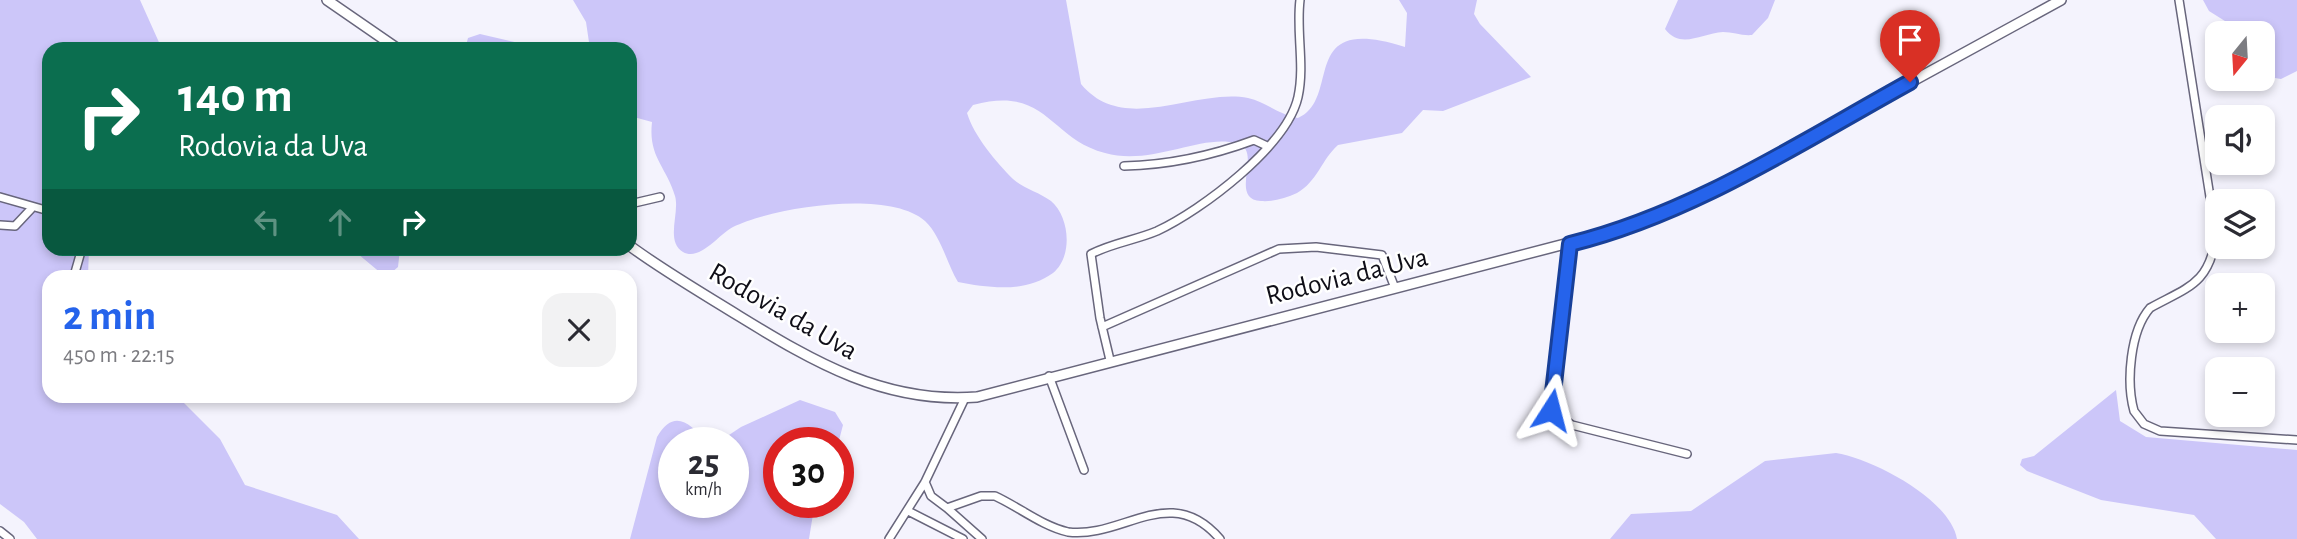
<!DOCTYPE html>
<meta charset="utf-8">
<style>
body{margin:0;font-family:"Alegreya Sans",sans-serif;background:#f2f2f3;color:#2b2b33;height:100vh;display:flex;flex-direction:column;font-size:26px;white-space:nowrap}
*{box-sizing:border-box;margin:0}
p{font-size:23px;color:#7c7c81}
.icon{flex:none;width:38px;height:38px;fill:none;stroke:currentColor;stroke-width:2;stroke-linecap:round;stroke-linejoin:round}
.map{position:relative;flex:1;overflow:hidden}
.side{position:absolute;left:42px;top:270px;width:595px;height:133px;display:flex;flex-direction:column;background:#fff;border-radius:21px;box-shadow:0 4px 10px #0003}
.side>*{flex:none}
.top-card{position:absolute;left:42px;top:42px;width:595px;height:214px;border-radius:21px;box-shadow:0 4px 10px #0003;background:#0b6e4f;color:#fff;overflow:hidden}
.needle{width:46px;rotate:198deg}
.controls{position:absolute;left:2205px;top:21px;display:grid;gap:14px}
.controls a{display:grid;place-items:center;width:70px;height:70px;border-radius:14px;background:#fff;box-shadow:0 4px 10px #0003;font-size:35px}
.speed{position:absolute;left:658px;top:427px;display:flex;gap:14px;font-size:35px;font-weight:700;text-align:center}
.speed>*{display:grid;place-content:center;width:91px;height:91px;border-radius:50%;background:#fff;box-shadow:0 4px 10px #0003;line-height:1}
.speed small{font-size:18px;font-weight:400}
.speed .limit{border:10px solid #d22;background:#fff;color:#111}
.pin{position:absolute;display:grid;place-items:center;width:60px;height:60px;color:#fff;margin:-72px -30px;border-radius:50% 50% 50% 0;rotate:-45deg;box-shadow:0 0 7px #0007}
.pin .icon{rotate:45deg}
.me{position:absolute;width:77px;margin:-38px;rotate:9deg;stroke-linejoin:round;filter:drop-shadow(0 0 5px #0008)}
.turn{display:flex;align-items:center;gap:24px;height:147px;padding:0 21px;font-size:32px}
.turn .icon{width:91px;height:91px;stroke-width:2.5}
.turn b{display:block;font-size:49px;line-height:60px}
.lanes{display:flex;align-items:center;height:66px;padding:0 21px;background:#0003;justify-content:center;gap:35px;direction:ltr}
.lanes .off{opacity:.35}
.round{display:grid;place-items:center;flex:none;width:74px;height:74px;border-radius:21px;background:#f2f2f3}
.head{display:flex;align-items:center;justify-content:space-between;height:119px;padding:0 21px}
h1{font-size:42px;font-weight:700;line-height:52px;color:#2563eb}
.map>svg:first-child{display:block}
</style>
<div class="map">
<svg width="2297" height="539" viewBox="0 0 2297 539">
<rect width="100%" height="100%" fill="#f4f3fd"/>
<path fill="#ccc6f9" d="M0 0H140L162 49H49V248L89 249 88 276H49V396H177L220 439 245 485 337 515 359 539H37L24 522 0 504Z
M573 0H1066L1081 84C1124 136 1194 88 1248 98 1266 102 1279 115 1298 118 1343 98 1296 12 1405 47L1407 13 1399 0H1477L1474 14 1480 24 1531 77 1443 111 1423 110 1402 133 1338 145C1322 159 1317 182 1297 193 1286 198 1273 202 1261 201 1227 199 1265 149 1236 143 1200 134 1152 166 1105 153 1048 138 1048 85 973 105L967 113C974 136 996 162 1013 179 1024 189 1039 192 1051 201 1070 217 1073 257 1053 273 1026 293 989 288 958 282 947 264 941 236 925 221 889 189 774 207 733 227 720 233 700 262 683 252 665 241 680 213 675 196 666 166 648 157 652 122L630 116V49H590L586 22Z
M1678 0H1775L1768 18 1752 35C1742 36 1733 32 1723 32 1702 33 1681 50 1665 29Z
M2203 0H2297V71L2281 79 2263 76V33H2244L2209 11Z
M480 34 545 49H465L468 38Z
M352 249H400L398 267 391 273 382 274Z
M2116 390 2120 421 2146 437 2297 450V539H2216L2194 515 2101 500 2027 471 2020 465 2022 459 2034 456Z
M800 400 835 412 843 425 838 444 779 443V502H815L809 539H630L657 437C674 408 690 423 707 443H674V502H733V443H717L741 427Z
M1836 453C1873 459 1950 499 1957 539H1610L1631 514 1691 511 1765 461Z"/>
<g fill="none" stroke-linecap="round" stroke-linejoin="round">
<g stroke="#68667c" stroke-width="10">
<path id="minor" d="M2179 0 2216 235C2210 284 2188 287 2150 308 2130 331 2126 382 2134 411L2144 424 2160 431 2297 440
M1124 166C1169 165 1211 156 1254 140L1267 146
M0 197 49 211
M630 204 660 197
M0 225 15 226 31 209
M1570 244 1551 410 1572 425 1687 454
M74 276 82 248
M1102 327 1279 249 1316 247 1382 255 1395 288
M1110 360 1100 318 1091 254C1112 243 1136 240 1157 231 1202 210 1287 146 1298 97 1305 65 1296 32 1300 0
M1049 376 1084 470
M925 482 931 496 947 508 981 496H995C1019 507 1042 526 1068 532 1123 539 1170 481 1220 539
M947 508 982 539
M908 511 963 539
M0 531 10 539
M889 539 925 482 965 398"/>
</g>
<g stroke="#68667c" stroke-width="12">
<path id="tertiary" d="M327 0 398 49
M630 246C664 271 702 293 739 316 814 362 885 404 977 397L1634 226 1704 195 2061 0"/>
</g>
<use href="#minor" stroke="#fff" stroke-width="7"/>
<use href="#tertiary" stroke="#fff" stroke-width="9"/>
</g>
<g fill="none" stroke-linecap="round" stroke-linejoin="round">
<g stroke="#184099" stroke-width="18">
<path id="route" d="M1551 410 1570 244C1692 214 1801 142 1910 82"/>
</g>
<use href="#route" stroke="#2563eb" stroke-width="12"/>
</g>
<g text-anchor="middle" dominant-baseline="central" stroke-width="5" stroke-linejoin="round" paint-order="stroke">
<g font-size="28" fill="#0f0e17" stroke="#fff">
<text transform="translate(1347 277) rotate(-14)">Rodovia da Uva</text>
<text transform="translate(783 312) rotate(30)">Rodovia da Uva</text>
</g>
</g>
</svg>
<div class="controls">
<a><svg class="needle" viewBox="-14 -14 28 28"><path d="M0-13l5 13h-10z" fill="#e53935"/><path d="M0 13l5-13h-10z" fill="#7c7c81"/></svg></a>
<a><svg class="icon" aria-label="sound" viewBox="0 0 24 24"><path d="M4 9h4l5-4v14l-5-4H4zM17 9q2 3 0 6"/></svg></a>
<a><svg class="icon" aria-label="layers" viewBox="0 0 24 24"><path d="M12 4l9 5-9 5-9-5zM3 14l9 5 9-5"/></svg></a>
<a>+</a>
<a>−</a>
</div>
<div class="speed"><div>25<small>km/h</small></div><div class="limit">30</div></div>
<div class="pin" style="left:1910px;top:82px;background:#d93025"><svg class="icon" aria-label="arrive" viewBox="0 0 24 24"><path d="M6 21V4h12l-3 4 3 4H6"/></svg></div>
<svg class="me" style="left:1551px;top:410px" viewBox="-20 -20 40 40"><path d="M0-17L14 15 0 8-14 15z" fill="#2563eb" stroke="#fff" stroke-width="4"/></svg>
<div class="top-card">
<div class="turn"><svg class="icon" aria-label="right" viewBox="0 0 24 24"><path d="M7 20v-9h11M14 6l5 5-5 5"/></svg><div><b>140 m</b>Rodovia da Uva</div></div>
<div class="lanes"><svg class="icon off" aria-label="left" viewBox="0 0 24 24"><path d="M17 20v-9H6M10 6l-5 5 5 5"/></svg><svg class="icon off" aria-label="ahead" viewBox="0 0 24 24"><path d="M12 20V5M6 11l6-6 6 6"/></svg><svg class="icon" aria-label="right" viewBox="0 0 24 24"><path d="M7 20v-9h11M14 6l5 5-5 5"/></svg></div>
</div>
<section class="side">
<div class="head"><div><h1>2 min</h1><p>450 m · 22:15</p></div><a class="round"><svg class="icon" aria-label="close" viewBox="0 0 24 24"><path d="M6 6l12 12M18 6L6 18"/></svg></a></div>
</section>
</div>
